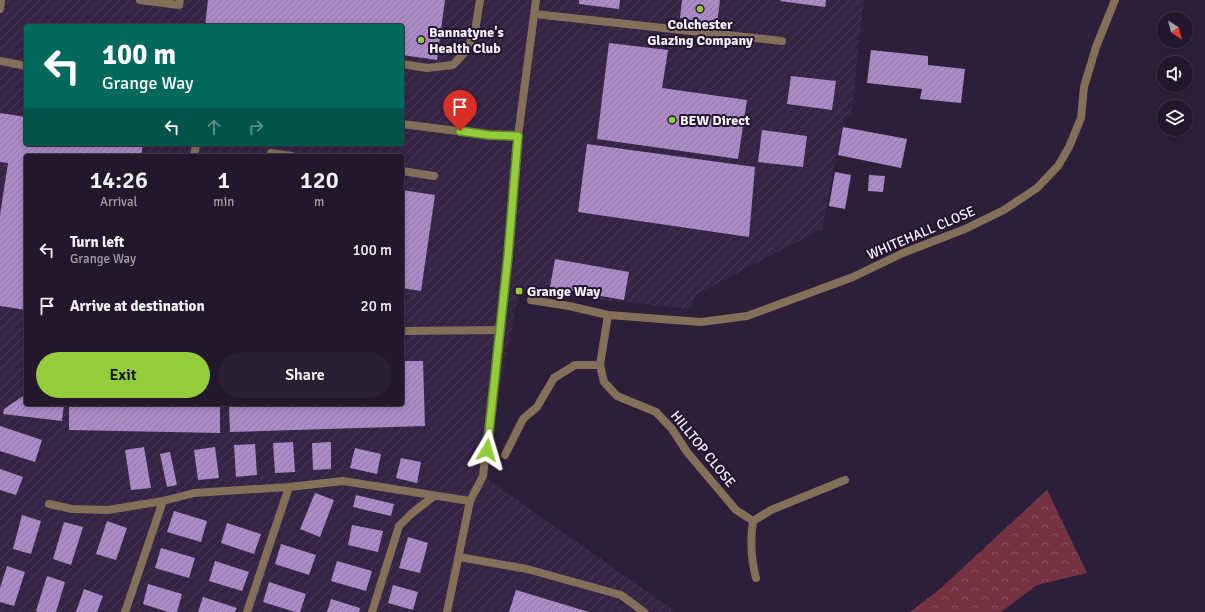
<!DOCTYPE html>
<style>
body{margin:0;font-family:Signika,sans-serif;background:#2a2033;color:#f1f3f6;height:100vh;display:flex;flex-direction:column;font-size:15px;white-space:nowrap}
*{box-sizing:border-box;margin:0}
p{font-size:13px;color:#a29fa9}
.icon{flex:none;width:22px;height:22px;fill:none;stroke:currentColor;stroke-width:2;stroke-linecap:round;stroke-linejoin:round}
.map{position:relative;flex:1;overflow:hidden}
.side{position:absolute;left:24px;top:154px;width:380px;height:252px;display:flex;flex-direction:column;background:#22172b;border-radius:4px;box-shadow:0 2px 6px #0003,0 0 0 1px #3f3647}
.side>*{flex:none}
.hud{position:absolute;left:24px;top:24px;width:380px;height:122px;border-radius:4px;box-shadow:0 2px 6px #0003,0 0 0 1px #3f3647;background:#00695c;color:#fff;overflow:hidden}
.needle{width:26px;rotate:144deg}
.buttons{position:absolute;left:1157px;top:12px;display:grid;gap:8px}
.buttons a{display:grid;place-items:center;width:36px;height:36px;border-radius:50%;background:#22172b;box-shadow:0 2px 6px #0003,0 0 0 1px #3f3647;font-size:20px}
.pin{position:absolute;display:grid;place-items:center;width:34px;height:34px;color:#fff;margin:-41px -17px;border-radius:50% 50% 50% 0;rotate:-45deg;box-shadow:0 0 4px #0007}
.pin .icon{rotate:45deg}
.me{position:absolute;width:44px;margin:-22px;rotate:7deg;stroke-linejoin:round;filter:drop-shadow(0 0 3px #0008)}
.turn{display:flex;align-items:center;gap:14px;height:84px;padding:0 12px;font-size:18px}
.turn .icon{width:52px;height:52px;stroke-width:2.5}
.turn b{display:block;font-size:28px;line-height:34px}
.lanes{display:flex;align-items:center;height:38px;padding:0 12px;background:#0003;justify-content:center;gap:20px;direction:ltr}
.lanes .off{opacity:.35}
.eta{display:flex;justify-content:space-evenly;align-items:center;height:68px;text-align:center}
.eta b{font-size:24px;font-weight:600;line-height:28px}
.button{display:flex;gap:8px;margin-top:auto;padding:8px 12px}
.button a{flex:1;height:46px;border-radius:24px;background:#94cc3c;color:#111;font-size:16px;font-weight:600;line-height:46px;text-align:center}
.button a+a{background:#2a2033;color:#f1f3f6}
ul{padding:0;list-style:none}
li{display:flex;align-items:center;gap:12px;height:56px;padding:0 12px}
li div{flex:1}
li b{display:block;font-size:15px}
li em{font-style:normal}
.map>svg:first-child{display:block}
</style>
<div class="map">
<svg width="1205" height="612" viewBox="0 0 1205 612">
<defs>
<pattern id="industrial-furrows" width="10" height="10" patternUnits="userSpaceOnUse"><rect width="10" height="10" fill="#362445"/><path d="M-1 1l2-2M0 10L10 0M9 11l2-2" fill="none" stroke="#4a3a58"/></pattern>
<pattern id="forest-crowns" width="20" height="18" patternUnits="userSpaceOnUse"><rect width="20" height="18" fill="#753342"/><path d="M2 6a3 3 0 1 1 6 0M12 15a3 3 0 1 1 6 0" fill="none" stroke="#89515e"/></pattern>
<pattern id="building-hatch" width="6" height="6" patternUnits="userSpaceOnUse"><rect width="6" height="6" fill="#ab8bc8"/><path d="M-1 1l2-2M0 6l6-6M5 7l2-2" fill="none" stroke="#8e77a3"/></pattern>
</defs>
<rect width="100%" height="100%" fill="#2d1f39"/>
<path fill="url(#industrial-furrows)" fill-rule="evenodd" d="M0 0H864L851 115 844 116 822 229 695 295 691 309 519 291 483 476 676 612H0ZM26 26H402V144H26ZM26 156H402V404H26Z"/>
<path fill="url(#forest-crowns)" d="M1047 490 1087 573 1037 585 1001 612H910L940 589Z"/>
<path fill="url(#building-hatch)" d="M208 0H445L437 60 402 55V26H205Z
M579 0H620L619 9 579 4Z
M682 0H720L717 24 680 18Z
M781 0H826L825 7 780 1Z
M609 43 668 50 662 88 747 100 738 159 597 139Z
M871 50 928 56V65L965 69 961 103 920 99 922 89 867 83Z
M791 76 836 81 832 110 787 104Z
M0 113 26 117V144H143L141 156H26V310L0 306V215L8 163 0 162Z
M843 127 907 139 901 168 838 155Z
M762 130 807 136 803 167 758 162Z
M587 144 755 167 749 237 578 212Z
M835 172 851 175 845 209 829 206Z
M869 175 885 176 883 192 868 191Z
M402 190 435 195 421 291 402 288Z
M555 259 629 272 624 300 550 287Z
M402 361H423L425 426 230 432 229 404H402Z
M26 394V404H64L62 421 3 414 4 409Z
M69 404H220V433L69 430Z
M0 426 42 440 35 462 0 451Z
M293 442 295 472 275 473 273 443Z
M331 442V469L313 470 312 443Z
M255 444 257 475 236 477 234 445Z
M144 447 151 488 131 490 125 450Z
M215 447 219 478 198 480 194 450Z
M355 448 381 454 377 474 350 468Z
M170 452 177 485 167 487 160 454Z
M401 458 421 462 417 483 396 478Z
M0 469 23 477 16 495 0 490Z
M315 493 334 500 320 537 300 529Z
M356 495 394 504 391 516 353 507Z
M174 511 207 521 201 542 167 532Z
M22 515 41 521 31 554 13 549Z
M107 521 127 528 116 560 96 554Z
M64 522 83 527 71 565 53 559Z
M227 523 261 534 254 554 221 543Z
M352 525 383 531 378 552 348 545Z
M408 537 428 543 420 573 399 568Z
M281 544 316 555 309 575 275 564Z
M161 548 195 558 189 578 155 568Z
M215 561 249 572 242 591 209 581Z
M337 561 372 571 366 591 331 581Z
M7 566 25 572 14 606 0 602V588Z
M47 576 65 582 56 612H38L36 611Z
M269 582 306 594 300 612H295L263 602Z
M148 584 182 594 177 612H168L143 604Z
M393 585 418 592 413 610 388 603Z
M84 589 103 596 97 612H76Z
M516 590 589 612H509Z
M203 597 237 608 235 612H198Z
M331 599 360 608 359 612H327Z"/>
<g fill="none" stroke-linecap="round" stroke-linejoin="round">
<path stroke="#846f59" stroke-width="8" d="M140 0 179 5 180 0
M0 9 1 0
M535 14 782 41
M402 64 427 68 453 65 466 51 475 31 480 0
M271 153 292 156
M194 156 196 144
M402 171 434 176
M402 331 501 330
M49 504 72 509 108 510 163 501
M459 557 527 569 621 595 644 612
M125 612 163 501 194 493 289 487 343 481 470 501
M247 612 289 487
M372 612 399 526 411 514 434 496"/>
<path stroke="#846f59" stroke-width="8" d="M0 61 26 66
M402 124 489 135 518 136
M531 300 569 306 608 315 701 322 747 316 853 277 903 253 965 229 1004 210 1037 188 1058 166 1069 147 1081 118 1084 87 1096 47 1115 0
M600 365 604 382 617 396 656 412 672 429 687 452 736 510 753 521 771 510 845 480
M505 455 523 419 537 407 554 378 575 365H600L608 315
M753 521C750 541 751 559 756 578"/>
<path stroke="#846f59" stroke-width="8" d="M447 612 470 501 483 476 508 256 518 136 536 0"/>
</g>
<g fill="none" stroke-linecap="round" stroke-linejoin="round">
<g stroke="#608527" stroke-width="10">
<path id="route" d="M460 131 489 135 518 136 508 256 487 450"/>
</g>
<use href="#route" stroke="#94cc3c" stroke-width="7"/>
</g>
<g fill="#94cc3c" stroke="#24152f" stroke-width="1.5">
<circle cx="700" cy="9" r="4"/>
<circle cx="421" cy="40" r="4"/>
<circle cx="672" cy="120" r="4"/>
<rect x="515" y="287" width="8" height="8" rx="2"/>
</g>
<g text-anchor="middle" dominant-baseline="central" stroke-width="4" stroke-linejoin="round" paint-order="stroke">
<g font-size="14" font-weight="bold" fill="#f7f2fd" stroke="#24152f" text-anchor="start">
<text x="700" y="24" text-anchor="middle">Colchester<tspan x="700" dy="16">Glazing Company</tspan></text>
<text x="429" y="32">Bannatyne's<tspan x="429" dy="16">Health Club</tspan></text>
<text x="680" y="120">BEW Direct</text>
<text x="527" y="291">Grange Way</text>
</g>
<g font-size="14" fill="#f7f2fd" stroke="#24152f">
<text transform="translate(921 233) rotate(-23)">WHITEHALL CLOSE</text>
<text transform="translate(703 449) rotate(51)">HILLTOP CLOSE</text>
</g>
</g>
</svg>
<div class="buttons">
<a><svg class="needle" viewBox="-14 -14 28 28"><path d="M0-13l5 13h-10z" fill="#e53935"/><path d="M0 13l5-13h-10z" fill="#a29fa9"/></svg></a>
<a><svg class="icon" aria-label="sound" viewBox="0 0 24 24"><path d="M4 9h4l5-4v14l-5-4H4zM17 9q2 3 0 6"/></svg></a>
<a><svg class="icon" aria-label="layers" viewBox="0 0 24 24"><path d="M12 4l9 5-9 5-9-5zM3 14l9 5 9-5"/></svg></a>
</div>
<div class="pin" style="left:460px;top:131px;background:#d93025"><svg class="icon" aria-label="arrive" viewBox="0 0 24 24"><path d="M6 21V4h12l-3 4 3 4H6"/></svg></div>
<svg class="me" style="left:487px;top:450px" viewBox="-20 -20 40 40"><path d="M0-17L14 15 0 8-14 15z" fill="#94cc3c" stroke="#fff" stroke-width="4"/></svg>
<div class="hud">
<div class="turn"><svg class="icon" aria-label="left" viewBox="0 0 24 24"><path d="M17 20v-9H6M10 6l-5 5 5 5"/></svg><div><b>100 m</b>Grange Way</div></div>
<div class="lanes"><svg class="icon" aria-label="left" viewBox="0 0 24 24"><path d="M17 20v-9H6M10 6l-5 5 5 5"/></svg><svg class="icon off" aria-label="ahead" viewBox="0 0 24 24"><path d="M12 20V5M6 11l6-6 6 6"/></svg><svg class="icon off" aria-label="right" viewBox="0 0 24 24"><path d="M7 20v-9h11M14 6l5 5-5 5"/></svg></div>
</div>
<section class="side">
<div class="eta">
<div><b>14:26</b><p>Arrival</p></div>
<div><b>1</b><p>min</p></div>
<div><b>120</b><p>m</p></div>
</div>
<ul>
<li><svg class="icon" aria-label="left" viewBox="0 0 24 24"><path d="M17 20v-9H6M10 6l-5 5 5 5"/></svg><div><b>Turn left</b><p>Grange Way</p></div><em>100 m</em></li>
<li><svg class="icon" aria-label="arrive" viewBox="0 0 24 24"><path d="M6 21V4h12l-3 4 3 4H6"/></svg><div><b>Arrive at destination</b></div><em>20 m</em></li>
</ul>
<div class="button"><a>Exit</a><a>Share</a></div>
</section>
</div>
